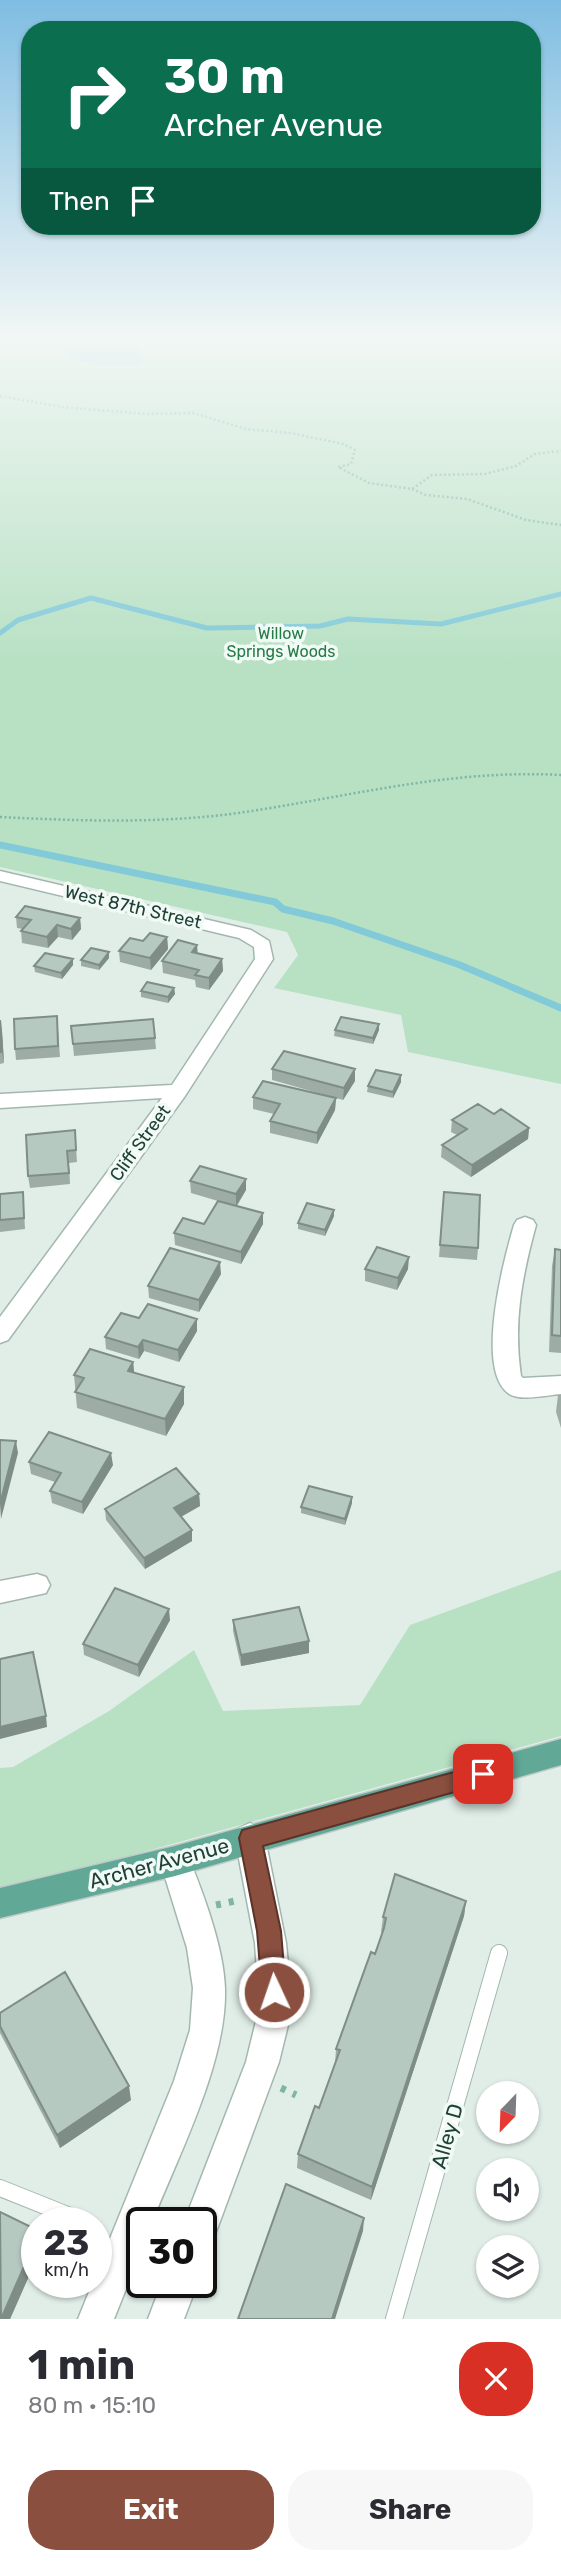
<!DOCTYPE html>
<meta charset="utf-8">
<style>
body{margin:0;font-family:Rubik,sans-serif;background:#f7f7f7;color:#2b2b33;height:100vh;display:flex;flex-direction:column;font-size:26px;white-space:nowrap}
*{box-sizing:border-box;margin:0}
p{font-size:23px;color:#7c7c81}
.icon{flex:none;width:38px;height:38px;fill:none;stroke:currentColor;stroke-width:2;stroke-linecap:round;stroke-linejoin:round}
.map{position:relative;height:2319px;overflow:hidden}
.sheet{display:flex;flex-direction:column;background:#fff;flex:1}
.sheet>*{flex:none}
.top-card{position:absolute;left:21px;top:21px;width:520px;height:214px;border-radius:28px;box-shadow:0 2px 5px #0004;background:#0b6e4f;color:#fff;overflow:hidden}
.needle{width:46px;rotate:203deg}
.tools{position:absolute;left:476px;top:2081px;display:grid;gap:14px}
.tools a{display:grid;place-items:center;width:63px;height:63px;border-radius:50%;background:#fff;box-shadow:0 2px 5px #0004;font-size:35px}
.speed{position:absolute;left:21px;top:2207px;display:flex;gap:14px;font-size:35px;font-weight:700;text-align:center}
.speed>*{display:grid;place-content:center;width:91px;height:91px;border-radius:50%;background:#fff;box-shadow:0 2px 5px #0004;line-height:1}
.speed small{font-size:18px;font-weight:400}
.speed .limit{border:4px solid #111;border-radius:10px;background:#fff;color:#111}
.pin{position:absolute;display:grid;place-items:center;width:60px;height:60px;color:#fff;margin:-30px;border-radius:14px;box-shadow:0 4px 10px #0006}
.me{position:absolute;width:77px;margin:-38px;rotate:357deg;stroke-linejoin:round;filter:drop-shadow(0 0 5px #0008)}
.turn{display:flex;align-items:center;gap:24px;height:147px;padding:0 28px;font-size:32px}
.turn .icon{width:91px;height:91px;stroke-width:2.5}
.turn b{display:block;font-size:49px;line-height:60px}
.then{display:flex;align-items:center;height:66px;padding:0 28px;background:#0003;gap:14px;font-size:26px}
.round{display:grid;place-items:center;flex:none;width:74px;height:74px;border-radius:28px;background:#f7f7f7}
.overview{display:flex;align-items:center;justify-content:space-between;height:119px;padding:0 28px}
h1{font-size:42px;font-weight:700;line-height:52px}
.button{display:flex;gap:14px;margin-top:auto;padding:14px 28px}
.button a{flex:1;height:80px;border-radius:28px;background:#8a4f3f;color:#fff;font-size:28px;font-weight:700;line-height:80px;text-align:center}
.button a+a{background:#f7f7f7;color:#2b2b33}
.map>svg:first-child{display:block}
</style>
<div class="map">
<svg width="561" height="2319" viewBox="0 0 561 2319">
<rect width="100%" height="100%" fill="#e1eee8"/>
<path fill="#b8e1c4" d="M0 336H561V1084L408 1052 401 1015 274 988 298 955 287 932 0 867Z
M561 1570V1736L53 1877 0 1888V1768L13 1767 109 1711 194 1650 223 1711 360 1705 410 1625Z"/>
<path fill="#83cad9" d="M54 336 130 338 145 357 141 364 136 365C100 367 77 368 51 340Z"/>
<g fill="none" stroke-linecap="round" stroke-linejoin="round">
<path stroke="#83cad9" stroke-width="5" d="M0 633 18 620 91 598 207 628 320 626 348 619 441 624 561 594"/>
<path stroke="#83cad9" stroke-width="7" d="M0 845 275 902 283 909 333 921 460 965 561 1008"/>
<g stroke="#a3b7b0" stroke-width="18">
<path id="lane" d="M0 2188 85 2222
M96 2237 118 2265 142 2274
M394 2319 499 1953"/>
</g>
<g stroke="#a3b7b0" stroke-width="3">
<path id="street" d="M0 871 251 930 269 941 273 959 185 1096 8 1340 0 1343V1317L162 1098 0 1108V1094L172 1085 255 959 254 947 239 938 0 881Z
M525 1217 533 1220 536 1225C522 1276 513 1323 521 1376L523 1378 561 1376V1394C547 1395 519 1402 508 1393 475 1368 504 1259 514 1225L517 1220Z
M37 1574 46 1577 50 1585 46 1593 0 1603V1581Z
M250 1823 261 1828 265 1838 286 1943 290 1986 289 2021 279 2062 219 2224 214 2237 201 2242V2222H184L246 2062 256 2021 258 1986 255 1943 235 1838 239 1828Z
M175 1846 186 1851C202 1890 224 1947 225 1989 227 2062 179 2154 152 2222H142V2249L114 2319H78L93 2282H96V2273L174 2081 190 2030 193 1988 187 1948 160 1861 164 1851Z
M162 2282H198L184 2319H148Z"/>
</g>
<g stroke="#c0cac7" stroke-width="3">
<path id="primary" d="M561 1739V1765L175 1876 0 1918V1888L175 1846Z"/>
</g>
<path stroke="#7eb5a4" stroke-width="2.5" stroke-dasharray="2 2.5" stroke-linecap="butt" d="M0 396 62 407 147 414 193 413 246 429 290 433 344 444 355 450 351 464 338 467 369 483 412 489 432 475 485 474 516 466 535 454 561 451
M412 489 426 495 467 499 526 520 561 525
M0 817C81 821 164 824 245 812 352 796 451 769 561 775"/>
<path stroke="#7eb5a4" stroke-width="7" stroke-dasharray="5 8" stroke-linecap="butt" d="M216 1905 235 1901
M281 2088 296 2095"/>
<use href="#lane" stroke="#fff" stroke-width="16"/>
<use href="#street" fill="#fff" fill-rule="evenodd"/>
<use href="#primary" fill="#61a897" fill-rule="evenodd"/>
</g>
<path fill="#9dada6" d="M16 917 80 918 81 929 72 940 58 937 48 948 22 943 21 931 23 929 17 928Z
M167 937 168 949 151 970 120 962 119 951 143 941Z
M109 952V958L99 970 81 966V960Z
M198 953 222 959 223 971 209 990 196 987 195 980 163 973 162 961Z
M73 965 62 979 35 972 34 966Z
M174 988 175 994 168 1003 141 997V991Z
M0 1020 2 1031 4 1063 0 1064Z
M71 1026 155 1038 156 1049 74 1056Z
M58 1028 60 1057 16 1060 15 1049Z
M335 1030H379L373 1044 334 1036Z
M272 1069H355V1081L343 1100 272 1080Z
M401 1075V1082L393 1098 367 1092 368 1086Z
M253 1097 336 1098 335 1110 317 1144 270 1133V1121L274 1114 253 1109Z
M494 1114 529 1128 528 1139 471 1177 441 1157 442 1145 457 1135 451 1132 452 1120Z
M75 1130 77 1162 69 1163 70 1184 30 1188 28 1176Z
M246 1179V1190L237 1206 263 1213V1224L241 1264 175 1245 174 1233 204 1224 218 1201 191 1193 190 1181Z
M23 1192 25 1229 0 1232V1194Z
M444 1192 478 1248 477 1260 439 1257Z
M334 1210V1216L325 1236 298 1229V1223Z
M555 1249 561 1250V1353L549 1352 552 1266Z
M365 1269H408L397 1290 365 1281Z
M221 1274 199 1312 149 1298 148 1286Z
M139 1318 197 1331 179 1362 144 1351 139 1359 106 1349 105 1337Z
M133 1362 134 1372 184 1404 166 1436 77 1408 74 1375Z
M558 1395H561V1428L556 1412Z
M29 1462 113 1465 83 1514 52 1503 50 1491 55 1482 31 1474Z
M199 1494 200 1506 181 1517 192 1541 145 1569 106 1520 105 1509Z
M352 1497V1503L345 1525 301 1513V1507Z
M170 1620 139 1677 84 1655 83 1644Z
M233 1620 309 1641V1653L241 1666 233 1631Z
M466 1901 464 1916 371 2200 297 2168 298 2154 319 2108 335 2063 336 2049 383 1932H381L383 1917Z
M0 2013 131 2100 60 2148 0 2033Z
M37 2230 36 2269 33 2267 10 2319H0Z"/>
<path fill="#7f8d87" d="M80 918 81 929 72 940 71 929Z
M57 925 58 937 48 948 47 937Z
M167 937 168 949 151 970 150 958Z
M197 945 198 956 192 952Z
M109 952V958L99 970V965Z
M73 959V965L62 979 61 973Z
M222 959 223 971 209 990V978Z
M174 988 175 994 168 1003V997Z
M1 1020 2 1031 4 1063 2 1052Z
M379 1024V1030L373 1044V1038Z
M355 1069V1081L343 1100 344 1088Z
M401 1075V1082L393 1098V1092Z
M336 1098 335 1110 317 1144V1133Z
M529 1128 528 1139 471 1177 472 1165Z
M246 1179V1190L236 1206V1194Z
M334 1210V1216L325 1236V1230Z
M263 1213V1224L241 1264V1252Z
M409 1257 408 1269 397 1290 398 1278Z
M220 1262 221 1274 199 1312V1300Z
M197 1319V1331L179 1362 178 1350Z
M143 1340 144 1351 139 1359 138 1347Z
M133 1362 135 1379 128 1371Z
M184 1387V1404L166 1436 165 1419Z
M16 1441 18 1453 1 1519 0 1504Z
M111 1453 113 1465 83 1514 82 1502Z
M199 1494 200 1506 175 1520 174 1508Z
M352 1497V1503L345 1525V1519Z
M192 1530V1541L145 1569 144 1558Z
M169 1609 170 1620 139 1677 138 1665Z
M309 1641V1653L241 1666V1655Z
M46 1716 47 1727 0 1739V1727Z
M466 1901 464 1916 371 2200 372 2187Z
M129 2086 131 2100 60 2148 57 2135Z
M364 2218 363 2231 335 2319H332Z
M37 2249 36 2269 33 2257Z
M29 2255 33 2267 10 2319H1Z"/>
<path fill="#b6c9c1" stroke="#7f8d87" stroke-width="2" d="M25 906 80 918 71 929 57 925 47 937 21 931 31 920 16 917Z
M150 933 167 937 150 958 119 951 130 938 143 941Z
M178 940 197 945 192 952 222 959 209 978 195 975 199 970 162 961Z
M91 948 109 952 99 965 81 960Z
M45 953 73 959 61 973 34 966Z
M147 982 174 988 168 997 141 991Z
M57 1016 58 1046 15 1049 14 1019Z
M341 1017 379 1024 373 1038 335 1030Z
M153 1019 155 1038 73 1044 71 1026Z
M0 1020 2 1052H0Z
M284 1051 355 1069 344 1088 272 1069Z
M376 1070 401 1075 393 1092 368 1086Z
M263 1081 336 1098 317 1133 270 1121 280 1104 253 1097Z
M478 1104 494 1114 501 1109 529 1128 472 1165 442 1145 467 1129 452 1120Z
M75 1130 76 1150 67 1151 69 1173 28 1176 26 1135Z
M200 1166 246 1179 236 1194 190 1181Z
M23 1192 24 1218 0 1220V1194Z
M444 1192 480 1195 478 1248 440 1245Z
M218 1201 263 1213 241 1252 174 1233 183 1218 204 1224Z
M307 1203 334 1210 325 1230 298 1223Z
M377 1247 409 1257 398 1278 365 1269Z
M170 1248 220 1262 199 1300 148 1286Z
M555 1249 561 1250V1336L552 1335Z
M148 1304 197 1319 178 1350 143 1340 138 1347 105 1337 121 1313 139 1318Z
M90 1349 133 1362 128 1371 184 1387 165 1419 75 1392 84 1378 74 1375Z
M49 1432 111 1453 82 1502 50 1491 61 1473 29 1462Z
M0 1440 16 1441 0 1504Z
M176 1468 199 1494 174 1508 192 1530 144 1558 105 1509Z
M309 1486 352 1497 345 1519 301 1507Z
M115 1588 169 1609 138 1665 83 1644Z
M299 1607 309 1641 241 1655 233 1620Z
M33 1652 46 1716 0 1727V1659Z
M395 1874 466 1901 372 2187 298 2154 315 2106 319 2108 340 2050 336 2049 371 1952 375 1954 384 1928 386 1918 383 1917Z
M65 1972 129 2086 57 2135 0 2026V2013Z
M286 2184 364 2218 332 2319H238Z
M0 2212 37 2230V2249L33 2257 29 2255 1 2319Z"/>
<linearGradient id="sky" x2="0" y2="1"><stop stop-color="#7fbde2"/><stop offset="0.51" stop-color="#f2f7f5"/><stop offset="1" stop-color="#f2f7f5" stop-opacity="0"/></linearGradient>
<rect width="561" height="661" fill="url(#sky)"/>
<path fill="#8a4f3f" stroke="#5a3329" stroke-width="2" d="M483 1764 491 1767 494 1774 491 1781 483 1784 263 1846 281 1931 286 1992 283 2001 274 2005 266 2001 262 1992 257 1931 239 1838 242 1830Z"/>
<g text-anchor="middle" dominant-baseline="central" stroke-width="7" stroke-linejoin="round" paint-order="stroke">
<g font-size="16" fill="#257c48" stroke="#f2faf6">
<text x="281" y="633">Willow<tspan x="281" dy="18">Springs Woods</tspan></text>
</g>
<g font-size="18" fill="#1f4138" stroke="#f2faf6">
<text transform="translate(133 907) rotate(13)">West 87th Street</text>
<text transform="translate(140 1143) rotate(-54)">Cliff Street</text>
</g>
<g font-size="21" fill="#1f4138" stroke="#f2faf6">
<text transform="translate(159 1863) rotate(-15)">Archer Avenue</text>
<text transform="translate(447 2136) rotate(-74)">Alley D</text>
</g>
</g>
</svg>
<div class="tools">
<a><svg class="needle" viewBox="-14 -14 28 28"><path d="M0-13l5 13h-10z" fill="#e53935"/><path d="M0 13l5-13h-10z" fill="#7c7c81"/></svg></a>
<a><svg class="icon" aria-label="sound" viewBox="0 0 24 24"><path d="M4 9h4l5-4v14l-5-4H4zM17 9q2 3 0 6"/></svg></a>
<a><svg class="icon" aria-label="layers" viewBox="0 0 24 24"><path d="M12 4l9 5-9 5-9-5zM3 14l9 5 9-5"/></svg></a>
</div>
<div class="speed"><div>23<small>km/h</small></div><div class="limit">30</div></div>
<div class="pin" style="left:483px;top:1774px;background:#d93025"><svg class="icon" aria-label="arrive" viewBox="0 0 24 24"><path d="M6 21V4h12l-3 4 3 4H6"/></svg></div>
<svg class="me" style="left:274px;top:1992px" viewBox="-20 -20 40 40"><circle r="17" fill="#8a4f3f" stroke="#fff" stroke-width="3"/><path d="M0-11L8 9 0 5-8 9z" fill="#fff"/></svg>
<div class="top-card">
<div class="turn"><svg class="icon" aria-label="right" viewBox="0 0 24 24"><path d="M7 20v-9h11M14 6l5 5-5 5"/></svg><div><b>30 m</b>Archer Avenue</div></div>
<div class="then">Then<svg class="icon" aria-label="arrive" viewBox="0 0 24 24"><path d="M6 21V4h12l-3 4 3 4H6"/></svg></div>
</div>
</div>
<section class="sheet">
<div class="overview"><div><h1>1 min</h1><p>80 m · 15:10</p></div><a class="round" style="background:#d93025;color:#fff"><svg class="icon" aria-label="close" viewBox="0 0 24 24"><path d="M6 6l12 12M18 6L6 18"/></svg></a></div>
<div class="button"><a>Exit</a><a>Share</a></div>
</section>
